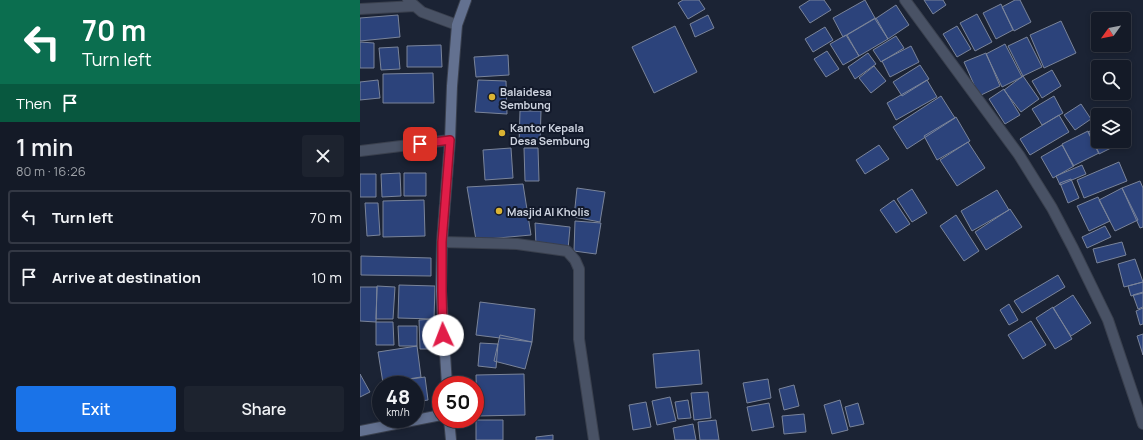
<!DOCTYPE html>
<meta charset="utf-8">
<style>
body{margin:0;font-family:Manrope,sans-serif;background:#1d232f;color:#f1f3f6;height:100vh;display:flex;flex-direction:column;font-size:15px;white-space:nowrap}
*{box-sizing:border-box;margin:0}
p{font-size:13px;color:#9da1a7}
.icon{flex:none;width:22px;height:22px;fill:none;stroke:currentColor;stroke-width:2;stroke-linecap:round;stroke-linejoin:round}
.map{position:relative;flex:1;overflow:hidden}
.details{display:flex;flex-direction:column;background:#141a27;width:360px}
.details>*{flex:none}
.hud{background:#0b6e4f;color:#fff;overflow:hidden}
.needle{width:26px;rotate:237deg}
.fabs{position:absolute;left:731px;top:12px;display:grid;gap:8px}
.fabs a{display:grid;place-items:center;width:40px;height:40px;border-radius:4px;background:#141a27;box-shadow:0 2px 6px #0003,0 0 0 1px #333844;font-size:20px}
.speed{position:absolute;left:12px;top:376px;display:flex;gap:8px;font-size:20px;font-weight:700;text-align:center}
.speed>*{display:grid;place-content:center;width:52px;height:52px;border-radius:50%;background:#141a27;box-shadow:0 2px 6px #0003,0 0 0 1px #333844;line-height:1}
.speed small{font-size:10px;font-weight:400}
.speed .limit{border:6px solid #d22;background:#fff;color:#111}
.pin{position:absolute;display:grid;place-items:center;width:34px;height:34px;color:#fff;margin:-17px;border-radius:8px;box-shadow:0 2px 6px #0006}
.me{position:absolute;width:44px;margin:-22px;rotate:358deg;stroke-linejoin:round;filter:drop-shadow(0 0 3px #0008)}
.turn{display:flex;align-items:center;gap:14px;height:84px;padding:0 16px;font-size:18px}
.turn .icon{width:52px;height:52px;stroke-width:2.5}
.turn b{display:block;font-size:28px;line-height:34px}
.then{display:flex;align-items:center;height:38px;padding:0 16px;background:#0003;gap:8px;font-size:15px}
.round{display:grid;place-items:center;flex:none;width:42px;height:42px;border-radius:4px;background:#1d232f}
.headline{display:flex;align-items:center;justify-content:space-between;height:68px;padding:0 16px}
h1{font-size:24px;font-weight:600;line-height:30px}
.button{display:flex;gap:8px;margin-top:auto;padding:8px 16px}
.button a{flex:1;height:46px;border-radius:4px;background:#1a73e8;color:#fff;font-size:16px;font-weight:600;line-height:46px;text-align:center}
.button a+a{background:#1d232f;color:#f1f3f6}
ul{padding:0;list-style:none}
li{display:flex;align-items:center;gap:12px;height:54px;margin:0 8px 6px;padding:0 8px;border:2px solid #333844;border-radius:4px}
li div{flex:1}
li b{display:block;font-size:15px}
li em{font-style:normal}
main{display:flex;flex:1;min-height:0}
.map>svg:first-child{display:block}
</style>
<main>
<section class="details">
<div class="hud">
<div class="turn"><svg class="icon" aria-label="left" viewBox="0 0 24 24"><path d="M17 20v-9H6M10 6l-5 5 5 5"/></svg><div><b>70 m</b>Turn left</div></div>
<div class="then">Then<svg class="icon" aria-label="arrive" viewBox="0 0 24 24"><path d="M6 21V4h12l-3 4 3 4H6"/></svg></div>
</div>
<div class="headline"><div><h1>1 min</h1><p>80 m · 16:26</p></div><a class="round"><svg class="icon" aria-label="close" viewBox="0 0 24 24"><path d="M6 6l12 12M18 6L6 18"/></svg></a></div>
<ul>
<li><svg class="icon" aria-label="left" viewBox="0 0 24 24"><path d="M17 20v-9H6M10 6l-5 5 5 5"/></svg><div><b>Turn left</b></div><em>70 m</em></li>
<li><svg class="icon" aria-label="arrive" viewBox="0 0 24 24"><path d="M6 21V4h12l-3 4 3 4H6"/></svg><div><b>Arrive at destination</b></div><em>10 m</em></li>
</ul>
<div class="button"><a>Exit</a><a>Share</a></div>
</section>
<div class="map">
<svg width="783" height="440" viewBox="0 0 783 440">
<rect width="100%" height="100%" fill="#1b2334"/>
<path fill="#2c437b" stroke="#7a849a" d="M323 0H339L345 9 328 19 318 3Z
M450 0H464L471 10 450 23 439 7Z
M505 0 515 18 483 37 473 18Z
M564 0H583L586 5 573 14Z
M655 0H660L671 22 654 31 642 7Z
M641 4 653 30 636 39 623 13Z
M536 5 549 25 528 39 515 19Z
M617 14 632 42 615 51 600 23Z
M38 15 40 37 0 41V18Z
M348 15 354 28 335 37 330 24Z
M516 18 528 39 499 56 487 35Z
M701 21 716 53 684 68 670 35Z
M315 26 337 72 294 93 272 47Z
M597 26 611 49 597 57 583 34Z
M465 27 473 40 453 52 445 39Z
M486 35 499 56 483 65 470 44Z
M536 36 544 48 521 62 513 50Z
M667 37 682 67 663 76 648 46Z
M0 42 14 43V68H0Z
M645 44 662 77 642 87 626 54Z
M81 45 82 67H47V46Z
M551 46 559 62 530 77 522 61Z
M38 47 40 69 21 70 19 48Z
M467 51 479 69 466 77 454 59Z
M508 53 516 64 495 79 488 67Z
M626 53 640 86 619 96 604 62Z
M148 55 149 75 116 77 114 57Z
M560 65 569 79 542 96 533 82Z
M514 66 526 81 511 93 499 78Z
M692 70 701 86 682 98 672 81Z
M73 73 74 103H23V74Z
M663 76 679 99 661 112 644 90Z
M18 80 20 98 0 100V82Z
M118 80 146 81 147 114 115 112Z
M567 80 577 97 536 120 527 103Z
M644 89 660 115 645 124 629 99Z
M581 96 595 118 547 149 533 127Z
M694 96 703 113 682 125 672 109Z
M721 104 731 119 715 130 704 115Z
M160 111H181L180 143 159 144Z
M699 115 709 132 670 155 660 139Z
M596 117 610 141 577 160 564 136Z
M738 127V141H757L759 144 739 154 728 132Z
M728 131 739 153 713 166 702 144Z
M608 142 625 168 597 186 580 160Z
M519 145 529 159 505 174 496 160Z
M702 145 714 166 693 178 681 157Z
M151 148 153 178 125 180 123 150Z
M164 148H178L179 181H165Z
M759 162 767 181 724 198 717 180Z
M722 165 726 174 700 185 696 176Z
M40 173 41 196 22 197 21 174Z
M44 173H66V196H44Z
M0 174H16V197H0Z
M711 179 719 198 708 203 700 183Z
M780 181 783 188V227L780 228 762 188Z
M163 184 171 235 116 240 107 187Z
M217 188 245 192 240 222 214 217Z
M762 188 778 220 755 231 739 200Z
M552 189 567 213 552 222 537 199Z
M637 190 649 210 612 231 601 211Z
M738 197 750 221 729 231 717 206Z
M64 200 65 236 23 237V201Z
M534 200 550 224 536 233 520 210Z
M5 203H18L20 235 7 236Z
M650 209 662 227 626 250 615 232Z
M596 215 619 251 604 261 580 226Z
M215 221 241 223 236 254 214 251Z
M175 223 210 227 208 249 176 245Z
M745 226 751 237 727 248 722 237Z
M762 242 766 255 737 263 733 249Z
M1 256 71 258V276L1 275Z
M775 259 783 282 764 287 758 264Z
M698 275 705 287 662 313 654 301Z
M783 282V293L771 296 768 286Z
M39 285 75 286 74 319 38 318Z
M17 286 35 287 33 319H16Z
M0 287H17L16 322 0 321Z
M783 292V307L778 309 773 295Z
M713 295 731 323 711 336 693 308Z
M120 302 175 309 172 342 116 335Z
M649 304 658 320 649 325 640 310Z
M693 307 712 339 695 349 676 318Z
M783 308V324L780 325 776 311Z
M74 319 75 349H60L59 320Z
M671 321 686 345 663 359 648 335Z
M16 322H33L34 345H16Z
M38 326H57V346H39Z
M783 334V355L777 336Z
M140 335 172 342 165 369 134 361Z
M120 343 138 344 136 368 118 366Z
M57 346 61 377 23 383 18 352Z
M339 350 342 384 296 388 293 354Z
M0 374 10 392 0 397Z
M164 374 165 415 117 416 116 375Z
M65 377 68 400 55 402V385H22V383Z
M408 379 411 398 387 403 383 383Z
M434 385 439 406 424 410 419 389Z
M348 392 351 418 334 420 331 393Z
M310 397 316 421 297 425 292 401Z
M328 400 331 418 318 419 315 402Z
M480 400 488 430 472 434 464 405Z
M286 402 291 427 273 430 269 405Z
M409 403 414 427 392 431 387 407Z
M498 403 504 424 490 427 485 407Z
M444 414 446 432 424 434 422 416Z
M116 420H143V440H116Z
M356 420 359 440H340L338 422Z
M333 424 336 440H315L313 428Z
M193 435V440H176V437Z"/>
<g fill="none" stroke-linecap="round" stroke-linejoin="round">
<g stroke="#3a404e" stroke-width="12">
<path id="street" d="M48 0 62 12 97 25
M545 0 659 155 692 208 713 248 748 320 783 424
M0 9 55 6
M0 151 90 140
M82 242 157 244 207 251 215 260 219 269V339L234 440"/>
</g>
<g stroke="#3a404e" stroke-width="12">
<path id="secondary" d="M87 385 81 291 82 242 90 140 92 86 97 25 106 0
M89 419 91 440
M0 431 81 415"/>
</g>
<use href="#street" stroke="#495265" stroke-width="10"/>
<use href="#secondary" stroke="#637190" stroke-width="10"/>
</g>
<g fill="none" stroke-linecap="round" stroke-linejoin="round">
<g stroke="#92132f" stroke-width="10">
<path id="route" d="M60 144 90 140 82 242V291L83 335"/>
</g>
<use href="#route" stroke="#e11d48" stroke-width="7"/>
</g>
<g fill="#dab333" stroke="#12192a" stroke-width="1.5">
<circle cx="132" cy="97" r="4"/>
<circle cx="142" cy="133" r="4"/>
<circle cx="139" cy="211" r="4"/>
</g>
<g text-anchor="middle" dominant-baseline="central" stroke-width="4" stroke-linejoin="round" paint-order="stroke">
<g font-size="11" font-weight="bold" fill="#ced4e0" stroke="#12192a" text-anchor="start">
<text x="140" y="91">Balaidesa<tspan x="140" dy="13">Sembung</tspan></text>
<text x="150" y="127">Kantor Kepala<tspan x="150" dy="13">Desa Sembung</tspan></text>
<text x="147" y="211">Masjid Al Kholis</text>
</g>
</g>
</svg>
<div class="fabs">
<a><svg class="needle" viewBox="-14 -14 28 28"><path d="M0-13l5 13h-10z" fill="#e53935"/><path d="M0 13l5-13h-10z" fill="#9da1a7"/></svg></a>
<a><svg class="icon" aria-label="search" viewBox="0 0 24 24"><circle cx="10" cy="10" r="6"/><path d="M15 15l6 6"/></svg></a>
<a><svg class="icon" aria-label="layers" viewBox="0 0 24 24"><path d="M12 4l9 5-9 5-9-5zM3 14l9 5 9-5"/></svg></a>
</div>
<div class="speed"><div>48<small>km/h</small></div><div class="limit">50</div></div>
<div class="pin" style="left:60px;top:144px;background:#d93025"><svg class="icon" aria-label="arrive" viewBox="0 0 24 24"><path d="M6 21V4h12l-3 4 3 4H6"/></svg></div>
<svg class="me" style="left:83px;top:335px" viewBox="-20 -20 40 40"><circle r="19" fill="#fff"/><path d="M0-13L10 11 0 6-10 11z" fill="#e11d48"/></svg>
</div>
</main>
